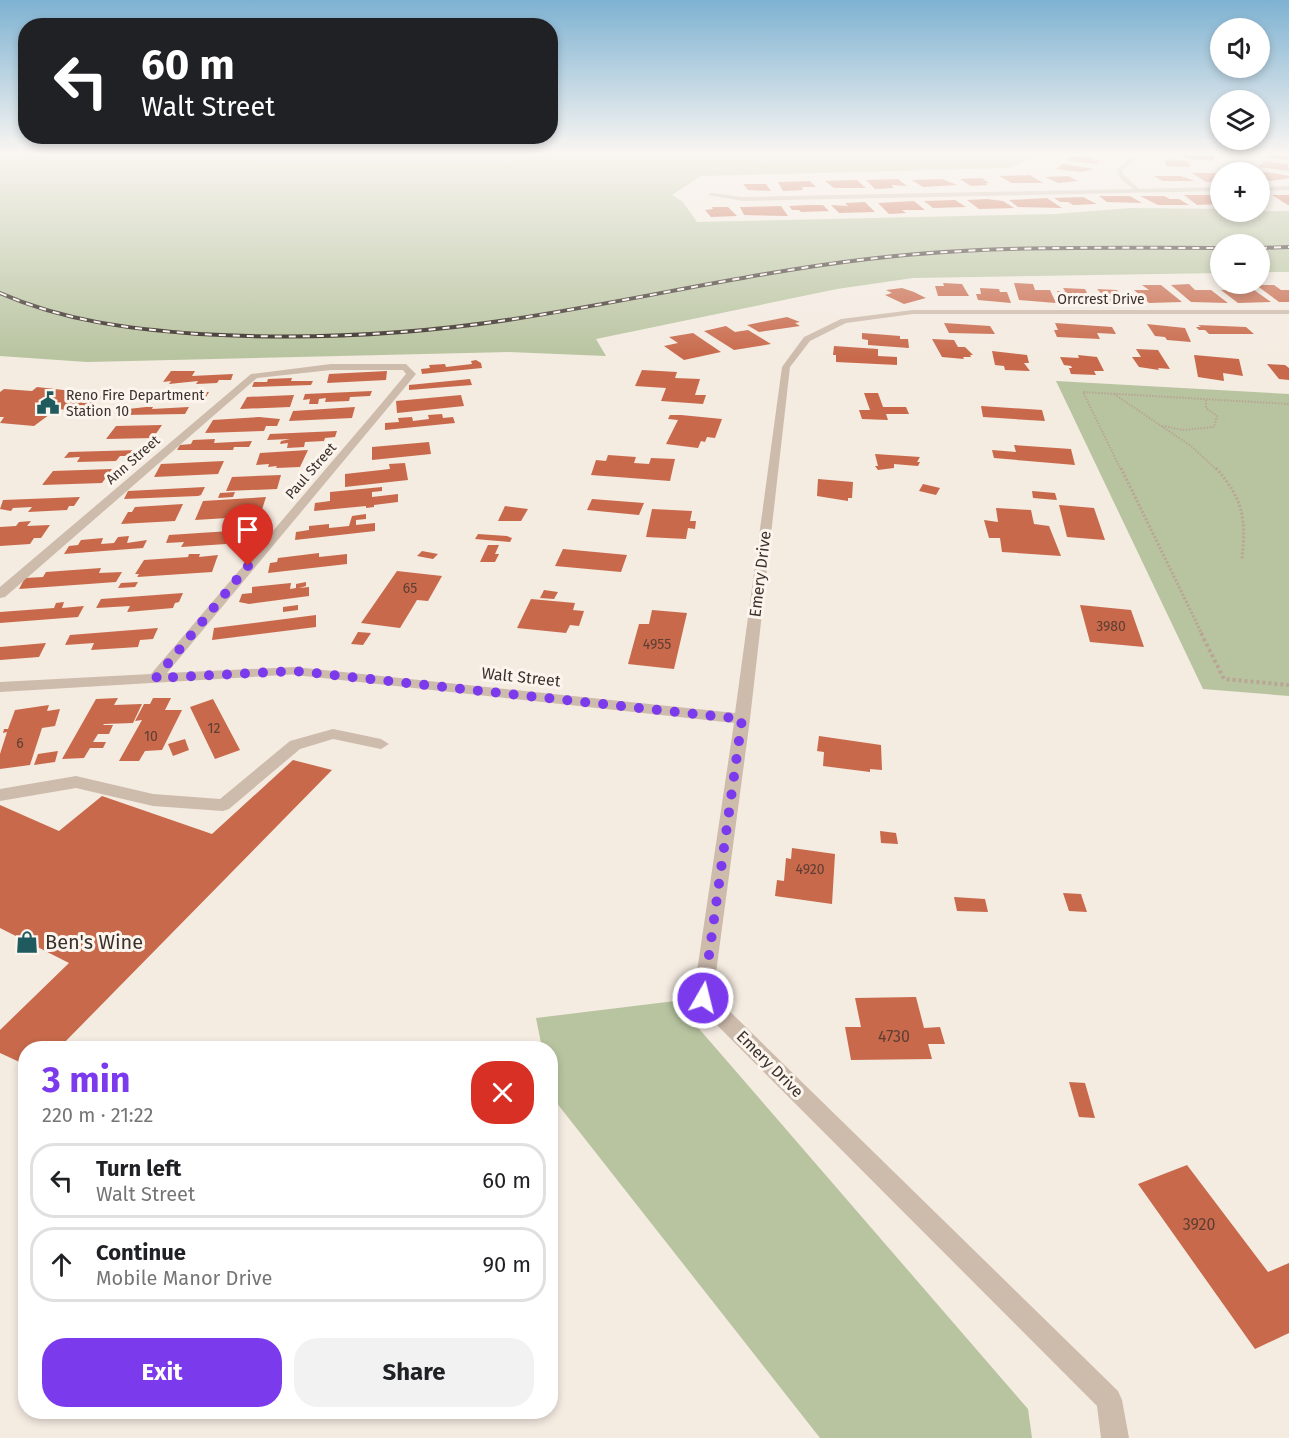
<!DOCTYPE html>
<meta charset="utf-8">
<style>
body{margin:0;font-family:"Fira Sans",sans-serif;background:#f2f2f2;color:#202124;height:100vh;display:flex;flex-direction:column;font-size:22px;white-space:nowrap}
*{box-sizing:border-box;margin:0}
p{font-size:20px;color:#757577}
.icon{flex:none;width:33px;height:33px;fill:none;stroke:currentColor;stroke-width:2;stroke-linecap:round;stroke-linejoin:round}
.map{position:relative;flex:1;overflow:hidden}
.sheet{position:absolute;left:18px;top:1041px;width:540px;height:378px;display:flex;flex-direction:column;background:#fff;border-radius:24px;box-shadow:0 3px 9px #0003}
.sheet>*{flex:none}
.banner{position:absolute;left:18px;top:18px;width:540px;height:126px;border-radius:24px;box-shadow:0 3px 9px #0003;background:#202124;color:#fff;overflow:hidden}
.buttons{position:absolute;left:1210px;top:18px;display:grid;gap:12px}
.buttons a{display:grid;place-items:center;width:60px;height:60px;border-radius:50%;background:#fff;box-shadow:0 3px 9px #0003;font-size:30px}
.pin{position:absolute;display:grid;place-items:center;width:51px;height:51px;color:#fff;margin:-62px -26px;border-radius:50% 50% 50% 0;rotate:-45deg;box-shadow:0 0 6px #0007}
.pin .icon{rotate:45deg}
.me{position:absolute;width:66px;margin:-33px;rotate:8deg;stroke-linejoin:round;filter:drop-shadow(0 0 4px #0008)}
.turn{display:flex;align-items:center;gap:21px;height:126px;padding:0 24px;font-size:27px}
.turn .icon{width:78px;height:78px;stroke-width:2.5}
.turn b{display:block;font-size:42px;line-height:51px}
.round{display:grid;place-items:center;flex:none;width:63px;height:63px;border-radius:24px;background:#f2f2f2}
.head{display:flex;align-items:center;justify-content:space-between;height:102px;padding:0 24px}
h1{font-size:36px;font-weight:700;line-height:45px;color:#7c3aed}
.primary-button{display:flex;gap:12px;margin-top:auto;padding:12px 24px}
.primary-button a{flex:1;height:69px;border-radius:24px;background:#7c3aed;color:#fff;font-size:24px;font-weight:700;line-height:69px;text-align:center}
.primary-button a+a{background:#f2f2f2;color:#202124}
ul{padding:0;list-style:none}
li{display:flex;align-items:center;gap:18px;height:75px;margin:0 12px 9px;padding:0 12px;border:3px solid #e0e0e0;border-radius:24px}
li div{flex:1}
li b{display:block;font-size:22px}
li em{font-style:normal}
.map>svg:first-child{display:block}
</style>
<div class="map">
<svg width="1289" height="1438" viewBox="0 0 1289 1438">
<rect width="100%" height="100%" fill="#f4ebe1"/>
<path fill="#b8c4a0" d="M0 155H1041L1009 168 701 176 672 195 683 202 697 222 1054 214 1131 208 1221 209V212L1289 211V272H1260V244H1221V273L913 278 837 289 596 339 606 356 509 352 87 362 0 356Z
M1056 381 1289 394V696L1203 689Z
M675 1001 1028 1409 1032 1438H820L552 1097 550 1048H542L536 1018Z"/>
<path fill="#c8694b" d="M1185 155H1215L1213 161 1188 159 1184 158Z
M1266 155H1288L1289 160 1268 158Z
M1074 156 1095 158 1092 160 1100 161 1096 164 1067 160Z
M1165 159 1188 161 1190 167 1166 166Z
M1264 161 1288 164 1289 171 1259 167Z
M1063 164 1076 166 1094 169 1082 172 1056 169Z
M1267 172 1289 176V178L1271 181 1260 179V173Z
M1192 173H1221V181L1206 182Z
M1030 175 1043 183H1012L999 176Z
M1068 176 1078 181 1058 183 1045 177Z
M1154 176H1180L1195 181H1163Z
M982 178 989 183H985L988 185 971 186 960 179Z
M898 179 907 186 891 185 894 188 875 189 866 180Z
M942 179 957 185 923 187 912 180Z
M851 180H857L866 188H834L825 181Z
M810 181 816 187H802L803 190 783 191 778 182Z
M743 184H766L771 191 748 190Z
M1184 195H1221V204L1197 205Z
M1272 195H1289V205H1288Z
M1099 196H1130L1142 203 1107 202Z
M1140 196H1164L1170 199H1179L1189 205H1158Z
M1083 197 1097 204 1073 205 1068 202H1060L1054 198Z
M1047 198 1062 208 1018 207 1009 200Z
M987 199 1003 201 1014 208 979 209 967 200Z
M955 200 966 207 933 208 924 201Z
M914 201 925 210H902L906 213 889 214 878 203Z
M865 202 875 212 839 213 831 205 848 206 845 203Z
M809 205H823L829 211 801 212 799 210H792L789 206Z
M781 206 788 216 744 215 740 207Z
M712 207H728L737 216 711 217 705 210 713 209Z
M943 283 962 284 969 296H938L935 286H944Z
M1014 283 1033 284 1035 290H1050L1056 303 1019 300Z
M1189 284 1195 290H1211L1228 303 1191 302 1171 285Z
M1142 285H1161L1182 302 1149 303 1134 290H1149Z
M1228 285H1247L1271 302 1238 303 1221 290H1236Z
M1256 285H1274L1281 290H1289V302H1279Z
M902 288 914 292 926 298 904 304 885 295 892 293 886 290Z
M980 288 999 289 1000 292H1007L1011 303 978 300 976 294H981Z
M1063 288 1085 289 1087 293 1085 295H1090L1094 302 1062 301 1057 291H1065Z
M1097 289 1117 290 1120 293H1128L1139 304 1104 301 1099 295H1103Z
M787 317 800 322 795 323 800 326 759 332 747 325Z
M944 323 990 326 995 334 949 333Z
M1055 323 1112 327 1116 334 1097 333 1100 339 1057 337 1054 330H1058Z
M1147 324 1185 328 1191 342 1167 340 1165 337 1155 336Z
M1198 325 1246 327 1254 334H1209L1205 330H1199L1196 327H1201Z
M726 326 735 332 748 330 771 344 734 350 704 331Z
M693 333 721 352 684 360 664 346 678 343 669 337Z
M862 333 900 336V339H908L909 348 868 345V340L862 339Z
M932 339 954 340 958 347H965L973 355H970L971 357H963L964 359 942 357Z
M834 346 878 349V356L897 357V365L836 362V355H833Z
M1136 349 1158 350 1170 369 1158 368 1159 370 1139 367 1132 357H1141Z
M992 351 1027 355 1029 363H1024L1030 371 1005 370 1004 366 995 365Z
M1078 355 1097 357 1104 371H1094L1096 375 1071 374 1069 368H1072L1071 366 1064 365 1060 357 1079 358Z
M1194 355 1239 359 1243 376 1223 373 1224 381 1198 377Z
M476 360 481 363 482 368 422 374 421 369 430 368 429 365 445 364 446 367 472 364 471 361Z
M1267 364 1285 365 1289 368V380L1279 379Z
M642 370 677 372 675 378 700 379 695 395H706L703 404 661 401 666 388 635 386Z
M171 371H195L192 376 233 374 231 380H219L217 383 196 384 198 381 169 384 171 381 163 382Z
M387 371 386 380 327 383 329 374Z
M292 378 291 381H313L311 385 252 387 254 382H267L268 379Z
M470 379 472 385 409 390V385Z
M37 387 81 392 78 394 104 396 84 411 57 409 34 426 0 423 4 417H0V392L4 389 32 391Z
M372 391 370 396 350 397 349 401 325 402 326 398 319 399 318 404H309L310 399 303 400 305 394Z
M209 392 206 397H200L197 400 176 401 178 397 146 398 150 393Z
M864 393H878L883 407H906L909 414H886L888 420 862 419 859 410H870Z
M294 395 290 407 240 409 247 397Z
M461 395 464 406 397 413 396 401Z
M981 406 1042 410 1045 421 983 417Z
M146 407H153L152 409 189 407 185 414 123 415 128 409Z
M355 407 352 418 289 421 293 411Z
M442 414 443 418 453 417 455 423 385 430V423L399 422 398 418 412 417 413 421 429 419 428 415Z
M670 415H681L722 419 715 438 707 437 705 442 701 441 698 448 666 444 678 420 668 419Z
M259 417 280 419 277 426H266L264 431 205 433 213 420Z
M162 425 153 438 106 439 116 426Z
M337 431 335 437 325 438 324 441 305 442 304 447 287 448 288 443 280 444 281 441 290 439 267 440 270 434Z
M215 439 214 443 252 441 249 447H234L233 450H177L180 445 191 444 193 440Z
M429 442 431 454 372 460V447Z
M1014 445 1071 449 1075 465 994 458 992 450 1016 452Z
M139 450 134 456H120L116 461 77 462 80 457 64 458 69 452Z
M308 450 300 467 276 468 277 466 268 467 269 464 256 465 260 453Z
M875 454 920 457 917 462H920L918 466 894 464V468L878 470 875 466H878Z
M608 455 636 457 634 463 649 464 651 458 675 459 670 481 591 475 596 460 606 461Z
M224 461 218 474 154 477 161 464Z
M405 463 408 480 345 487V474L390 469 389 464Z
M112 469 102 483 42 485 53 471Z
M281 475 277 489 226 491 232 477Z
M818 479 853 482 852 498H848V501L817 496Z
M923 484 940 488 936 495 919 491Z
M205 487 201 495 198 496 124 499 128 491Z
M382 487V491L372 492V497L398 494V502L374 505V507L366 508V506L314 511 315 503 330 501V492Z
M1032 491 1055 493 1057 500 1033 498Z
M235 492 233 497 218 498 220 493Z
M80 497 74 506H69L67 510 28 512 32 507 13 508 11 511 0 509 3 500Z
M266 497 260 516 195 520 203 501Z
M592 499 644 503 639 515 587 510Z
M183 504 175 521 121 524 128 512H132L135 507Z
M1059 505 1094 508 1105 540 1067 537Z
M505 506 528 509 521 521H498Z
M996 508 1031 510 1034 524 1049 526 1061 556 1002 552 1000 538H989L984 520 998 522Z
M652 509 692 511 690 521H696L695 529 688 528 686 539 646 537Z
M366 514V519L356 520V525L375 523V531L295 540 296 532 309 530V526L329 524V528L349 526 352 516Z
M31 521 27 526 50 525 41 538H34L30 544 0 546V527L16 526 19 522Z
M245 530 242 538 228 539 226 544 181 547 184 542 166 543 169 535Z
M478 534 507 536 512 538 510 542 475 539Z
M129 536 127 543 147 540 143 548 64 554 69 546 78 545 81 540 103 538 101 544 114 543 118 537Z
M488 545H499L495 554H499L495 562H480Z
M563 549 627 555 621 572 555 566Z
M422 551 438 554 433 559 417 556Z
M319 553V557L347 554V564L268 573 270 563 277 562 278 558Z
M189 554H200L199 557 218 555 212 572 137 577 139 574H135L144 560 188 557Z
M101 568 99 573 122 572 116 582 19 589 25 578 43 577 46 572Z
M397 571 442 576 428 601 417 600 400 628 361 623Z
M138 582 135 587 118 588 121 583Z
M306 582V586L299 588 309 587V596L249 604 239 602 242 594 252 593V587L291 583 290 589 296 588V584Z
M544 590 558 592 554 599 540 598Z
M183 593 179 602 175 603 173 608 127 612 130 606 96 608 101 599Z
M531 599 575 603 573 610 584 611 579 626 570 625 566 633 517 628Z
M64 602 62 608 84 606 78 617 0 623V612L54 608 56 603Z
M298 605V610L283 612V607Z
M1080 605 1131 610 1144 647 1090 642Z
M652 610 687 613 674 669 628 664 639 624H649Z
M316 615V627L212 640 214 628Z
M158 628 153 639 140 640 138 647 91 650 94 643 65 645 70 635Z
M358 632 371 633 363 645 351 644Z
M46 643 39 657 0 660V647Z
M118 698 114 705 142 704 133 723 104 724 103 725H113L109 734H98L93 742H106L103 748H90L84 758 62 759 96 699Z
M153 698H171L165 710H182L162 750 145 751 139 761H119L142 720 135 721 144 704H150Z
M213 699 240 750 215 759 190 707Z
M49 705 47 711 60 709 55 726 42 728 30 765 0 769V754L7 732 3 733 4 729H8L15 710Z
M819 736 881 745 882 770 870 769V772L823 766 824 752 817 751Z
M185 739 189 750 173 756 168 744Z
M58 751 55 762 34 765 38 754Z
M293 760 332 770 59 1048H26V1065L0 1053V1030L69 963 0 928V805L59 831 102 796 212 834Z
M880 831 896 833 898 844 881 843Z
M792 848 835 854 832 904 775 896 777 880 784 881 786 858 791 859Z
M1063 893 1081 894 1087 912 1069 911Z
M954 897 985 899 988 912 957 911Z
M916 997 924 1028 940 1027 945 1044H928L932 1059 851 1060 845 1027H861L855 998Z
M1069 1082 1085 1083 1095 1118 1079 1117Z
M1187 1165 1268 1272 1289 1263V1333L1255 1349 1138 1184Z"/>
<g fill="none" stroke-linecap="round" stroke-linejoin="round">
<path stroke="#b9a596" stroke-width="2" stroke-dasharray="1.5 1.5" stroke-linecap="butt" d="M1114 394 1191 446 1217 470
M1162 426 1184 430 1214 427 1217 416 1206 408V399
M1121 470 1083 392 1289 404"/>
<path stroke="#b9a596" stroke-width="3" stroke-dasharray="2 2" stroke-linecap="butt" d="M1121 468 1202 634
M1216 468C1244 500 1246 519 1242 559"/>
<path stroke="#b9a596" stroke-width="4" stroke-dasharray="3 3" stroke-linecap="butt" d="M1201 633 1224 679 1289 685"/>
<path fill="#cdbbac" fill-rule="evenodd" d="M331 364H406L416 374 167 673 295 667 300 668 302 671 300 674 0 692V682L151 674 376 410 406 374 403 370H331L257 378 5 597 0 598V587L251 374Z
M333 729 381 739 389 744 381 749 333 739 300 749 229 809 223 811 153 806 76 788 0 801V789L76 776 153 794 220 799 290 741Z"/>
<path fill="#cdbbac" fill-rule="evenodd" d="M1136 155H1142L1122 170 1124 175 1139 189 1221 187V191L743 201 708 195 711 193 743 197 1133 189 1119 177 1116 170Z
M1289 186V190L1260 191V187Z
M913 310H1289V314H913L846 323 810 341 790 367 750 719 713 995 1118 1391 1122 1400 1129 1438H1101L1097 1406 696 1004 693 998 734 723 295 675 288 671 295 667 735 713 782 367 804 337 841 319Z"/>
<g stroke="#3b302b" stroke-width="4">
<path id="rail" d="M1260 248 1289 247
M0 293C64 321 130 329 199 334 304 340 410 335 514 319 632 301 749 273 868 259 985 245 1103 248 1221 248"/>
</g>
<use href="#rail" stroke="#fbf5ee" stroke-width="2" stroke-dasharray="7" stroke-linecap="butt"/>
</g>
<linearGradient id="sky" x2="0" y2="1"><stop stop-color="#7eb2d2"/><stop offset="0.43" stop-color="#faf6f2"/><stop offset="1" stop-color="#faf6f2" stop-opacity="0"/></linearGradient>
<rect width="1289" height="357" fill="url(#sky)"/>
<g fill="none" stroke-linecap="round" stroke-linejoin="round">
<path stroke="#7c3aed" stroke-width="10" stroke-dasharray="0 18" d="M248 566 156 678 295 671 742 719 703 998"/>
</g>
<defs>
<g id="civic-bare" transform="scale(1.8)"><path d="M-.6-6.5H3V-4.5H.6V-3L4-1V1h2V6H-6V1h2V-1L-.6-3ZM-1.2 2.5V6h2.4V2.5Z" fill="#1f5a5e" stroke="#fbf5ee" stroke-width="2.5" paint-order="stroke"/></g>
<g id="shop-bare" transform="scale(1.8)"><path d="M-5-2.5h2.3a2.7 3.5 0 0 1 5.4 0H5L5.5 6h-11ZM-1.5-2.5h3a1.5 2.3 0 0 0-3 0Z" fill="#1f5a5e" stroke="#fbf5ee" stroke-width="2.5" paint-order="stroke"/></g>
</defs>
<g fill-rule="evenodd">
<use href="#civic-bare" x="48" y="403"/>
<use href="#shop-bare" x="27" y="942"/>
</g>
<g text-anchor="middle" dominant-baseline="central" stroke-width="6" stroke-linejoin="round" paint-order="stroke">
<g font-size="14" fill="#3b302b" stroke="#fbf5ee">
<text x="1101" y="299">Orrcrest Drive</text>
<text transform="translate(133 460) rotate(-41)">Ann Street</text>
<text transform="translate(311 471) rotate(-49)">Paul Street</text>
</g>
<g font-size="14" fill="#3b302b" stroke="#fbf5ee" text-anchor="start">
<text x="66" y="395">Reno Fire Department<tspan x="66" dy="16">Station 10</tspan></text>
</g>
<g font-size="14" fill="#5e3e33">
<text x="410" y="588">65</text>
<text x="1111" y="626">3980</text>
<text x="657" y="644">4955</text>
<text x="214" y="728">12</text>
<text x="151" y="736">10</text>
<text x="20" y="743">6</text>
<text x="810" y="869">4920</text>
</g>
<g font-size="16" fill="#3b302b" stroke="#fbf5ee">
<text transform="translate(760 574) rotate(-83)">Emery Drive</text>
<text transform="translate(521 677) rotate(6)">Walt Street</text>
<text transform="translate(770 1064) rotate(45)">Emery Drive</text>
</g>
<g font-size="16" fill="#5e3e33">
<text x="894" y="1036">4730</text>
<text x="1199" y="1224">3920</text>
</g>
<g font-size="20" fill="#3b302b" stroke="#fbf5ee" text-anchor="start">
<text x="45" y="942">Ben's Wine</text>
</g>
</g>
</svg>
<div class="buttons">
<a><svg class="icon" aria-label="sound" viewBox="0 0 24 24"><path d="M4 9h4l5-4v14l-5-4H4zM17 9q2 3 0 6"/></svg></a>
<a><svg class="icon" aria-label="layers" viewBox="0 0 24 24"><path d="M12 4l9 5-9 5-9-5zM3 14l9 5 9-5"/></svg></a>
<a>+</a>
<a>−</a>
</div>
<div class="pin" style="left:248px;top:566px;background:#d93025"><svg class="icon" aria-label="arrive" viewBox="0 0 24 24"><path d="M6 21V4h12l-3 4 3 4H6"/></svg></div>
<svg class="me" style="left:703px;top:998px" viewBox="-20 -20 40 40"><circle r="17" fill="#7c3aed" stroke="#fff" stroke-width="3"/><path d="M0-11L8 9 0 5-8 9z" fill="#fff"/></svg>
<div class="banner">
<div class="turn"><svg class="icon" aria-label="left" viewBox="0 0 24 24"><path d="M17 20v-9H6M10 6l-5 5 5 5"/></svg><div><b>60 m</b>Walt Street</div></div>
</div>
<section class="sheet">
<div class="head"><div><h1>3 min</h1><p>220 m · 21:22</p></div><a class="round" style="background:#d93025;color:#fff"><svg class="icon" aria-label="close" viewBox="0 0 24 24"><path d="M6 6l12 12M18 6L6 18"/></svg></a></div>
<ul>
<li><svg class="icon" aria-label="left" viewBox="0 0 24 24"><path d="M17 20v-9H6M10 6l-5 5 5 5"/></svg><div><b>Turn left</b><p>Walt Street</p></div><em>60 m</em></li>
<li><svg class="icon" aria-label="ahead" viewBox="0 0 24 24"><path d="M12 20V5M6 11l6-6 6 6"/></svg><div><b>Continue</b><p>Mobile Manor Drive</p></div><em>90 m</em></li>
</ul>
<div class="primary-button"><a>Exit</a><a>Share</a></div>
</section>
</div>
